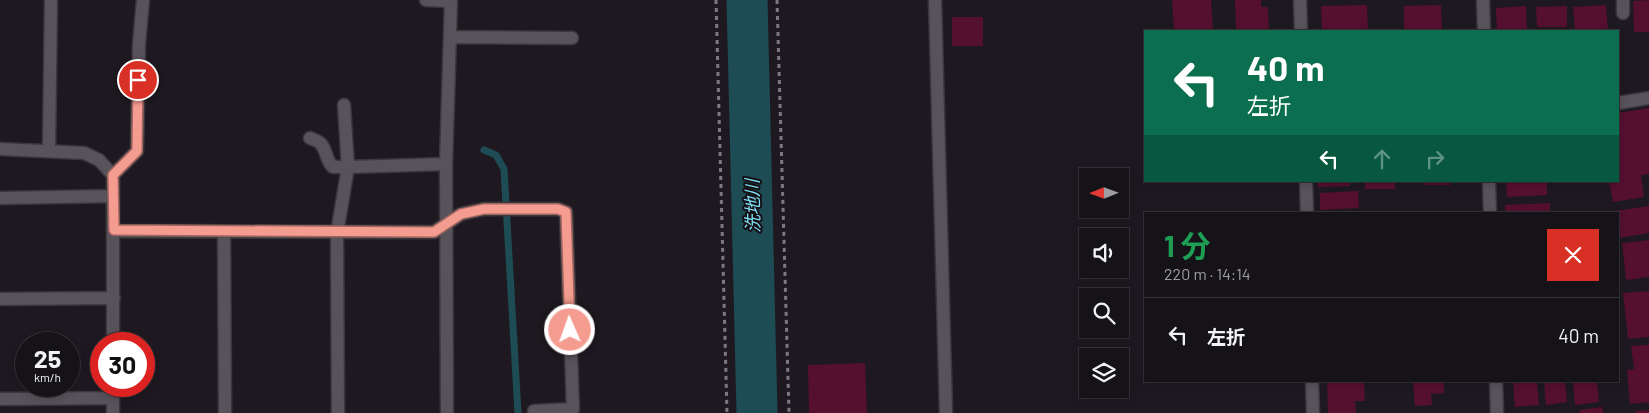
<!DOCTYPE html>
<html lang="ja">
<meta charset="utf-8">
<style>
body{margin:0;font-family:Barlow,"Noto Sans JP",sans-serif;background:#1f1c21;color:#f1f3f6;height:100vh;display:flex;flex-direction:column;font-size:19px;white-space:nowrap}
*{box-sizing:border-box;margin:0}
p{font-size:16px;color:#9e9ea2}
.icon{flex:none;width:28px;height:28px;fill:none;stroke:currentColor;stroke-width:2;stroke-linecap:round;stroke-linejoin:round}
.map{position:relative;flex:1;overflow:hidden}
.details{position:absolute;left:1144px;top:212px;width:475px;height:170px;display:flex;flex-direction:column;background:#161318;border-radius:0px;box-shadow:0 2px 8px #0003,0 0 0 1px #353237}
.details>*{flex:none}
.hud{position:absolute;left:1144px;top:30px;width:475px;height:152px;border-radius:0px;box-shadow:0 2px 8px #0003,0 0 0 1px #353237;background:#0b6e4f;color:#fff;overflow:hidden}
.needle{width:32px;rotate:269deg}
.fabs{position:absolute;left:1079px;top:168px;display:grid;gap:10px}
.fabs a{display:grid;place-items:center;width:50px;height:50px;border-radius:0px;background:#161318;box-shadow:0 2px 8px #0003,0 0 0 1px #353237;font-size:25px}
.speed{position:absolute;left:15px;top:332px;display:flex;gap:10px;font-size:25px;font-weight:700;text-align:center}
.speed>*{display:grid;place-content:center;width:65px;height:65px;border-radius:50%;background:#161318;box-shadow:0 2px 8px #0003,0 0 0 1px #353237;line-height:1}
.speed small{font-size:12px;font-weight:400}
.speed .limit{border:8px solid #d22;background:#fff;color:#111}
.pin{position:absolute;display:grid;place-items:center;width:42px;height:42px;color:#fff;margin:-21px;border:2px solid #fff;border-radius:50%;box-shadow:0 1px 5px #0007}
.me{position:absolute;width:55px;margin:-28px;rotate:358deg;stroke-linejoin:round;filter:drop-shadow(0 0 4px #0008)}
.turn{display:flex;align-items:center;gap:18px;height:105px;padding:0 20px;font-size:22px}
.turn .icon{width:65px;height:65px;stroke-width:2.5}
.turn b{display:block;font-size:35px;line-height:42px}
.lanes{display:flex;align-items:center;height:48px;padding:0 20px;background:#0003;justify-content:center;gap:25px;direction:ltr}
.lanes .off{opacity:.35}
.round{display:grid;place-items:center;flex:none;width:52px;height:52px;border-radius:0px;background:#1f1c21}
.summary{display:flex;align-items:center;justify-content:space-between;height:85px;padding:0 20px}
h1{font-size:30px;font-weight:700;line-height:38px;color:#1e9e55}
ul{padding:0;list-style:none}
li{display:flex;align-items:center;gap:15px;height:75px;padding:0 20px;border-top:1px solid #353237}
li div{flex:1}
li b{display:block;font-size:19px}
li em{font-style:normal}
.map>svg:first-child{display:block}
</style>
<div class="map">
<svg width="1649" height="413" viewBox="0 0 1649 413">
<rect width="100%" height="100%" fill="#1e1920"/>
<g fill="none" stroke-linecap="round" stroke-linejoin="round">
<path stroke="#1e4c55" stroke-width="7" d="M484 150 496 155 504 169 518 413"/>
<path stroke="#1e4c55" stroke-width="41" d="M747 0 757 413"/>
</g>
<path fill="#55102f" d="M1172 0H1211L1213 31H1174Z
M1235 0H1261V7H1268L1269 31H1236Z
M1649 0V32H1634L1633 1Z
M1367 5 1368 31H1322L1321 6Z
M1441 5 1442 31H1404V6Z
M1606 5 1608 30 1575 31 1573 7Z
M1526 6 1527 31H1497L1496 8Z
M1567 6V27H1537L1536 7Z
M952 17H983V46H952Z
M1649 108V174L1641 175 1644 197 1613 202 1609 181H1618V113Z
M1318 181H1350V186L1318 187Z
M1365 181H1395V189H1365Z
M1424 181H1450V185H1425Z
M1506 181H1547V195L1507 197Z
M1358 191 1359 208 1320 210V193Z
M1550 203V214H1505V205Z
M1649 206V233L1619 238 1618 214H1615V211Z
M1649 240V277L1626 280 1622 243Z
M1649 291V337L1628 339 1623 293Z
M1649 345V402L1630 404 1627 370 1634 369 1631 346Z
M865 363 867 413H809L808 365Z
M1327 381H1364L1365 401H1355L1356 413H1328Z
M1413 381H1444V393L1431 394 1432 405 1415 406Z
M1513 381H1537L1539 405 1515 407Z
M1544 381H1565L1567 402 1546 405Z
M1573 381H1597L1599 402 1575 405Z
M1602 407 1603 413H1580L1579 410Z
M1649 410V413H1636V411Z"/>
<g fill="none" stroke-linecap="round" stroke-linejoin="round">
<g stroke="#3a363b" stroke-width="15">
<path id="minor" d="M426 0 451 1
M935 0 946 413
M1300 0 1301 31
M1483 0 1484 31
M1623 0V13
M450 37 572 38
M1618 103 1649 98
M310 138C314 140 319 141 321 144 327 151 326 161 333 167H348L344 105
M0 149 84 153 99 160 113 175V344
M49 151 51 0
M113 175 137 151 139 44 143 0
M1306 181 1307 214
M1489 181 1490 214
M0 198 113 196
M114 231 434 232 461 214 484 209H558L566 212 573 409 534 411V413
M224 232 225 413
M0 299 114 298
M1312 381 1313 413
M1496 381 1497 413
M0 399 113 398
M113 413V386
M338 413 337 233 348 167 446 164
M447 413 446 164 451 0"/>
</g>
<path stroke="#7e797f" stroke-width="3" stroke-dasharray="4 4" stroke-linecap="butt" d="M716 0 727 413
M777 0 789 413"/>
<use href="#minor" stroke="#58525a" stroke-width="12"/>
</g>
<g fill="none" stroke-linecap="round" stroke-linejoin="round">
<g stroke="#9f655e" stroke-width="12">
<path id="route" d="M138 80 137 151 113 175 114 230 434 232 461 214 484 209H558L566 212 570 330"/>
</g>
<use href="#route" stroke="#f59c90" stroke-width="9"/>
</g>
<g text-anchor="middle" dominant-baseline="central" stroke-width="4" stroke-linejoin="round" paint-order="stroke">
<g font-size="18" font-style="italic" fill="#7fdff5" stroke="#151016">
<text transform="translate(752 206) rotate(-91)">洗地川</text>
</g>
</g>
</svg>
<div class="fabs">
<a><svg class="needle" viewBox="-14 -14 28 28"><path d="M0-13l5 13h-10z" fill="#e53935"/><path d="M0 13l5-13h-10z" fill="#9e9ea2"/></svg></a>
<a><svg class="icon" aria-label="sound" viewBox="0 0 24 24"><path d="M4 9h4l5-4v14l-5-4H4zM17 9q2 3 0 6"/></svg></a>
<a><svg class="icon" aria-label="search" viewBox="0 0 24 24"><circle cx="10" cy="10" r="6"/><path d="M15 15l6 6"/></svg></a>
<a><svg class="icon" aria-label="layers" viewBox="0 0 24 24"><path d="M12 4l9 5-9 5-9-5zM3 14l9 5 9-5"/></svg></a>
</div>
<div class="speed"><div>25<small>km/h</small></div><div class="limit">30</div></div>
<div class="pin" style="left:138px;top:80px;background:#d93025"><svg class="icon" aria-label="arrive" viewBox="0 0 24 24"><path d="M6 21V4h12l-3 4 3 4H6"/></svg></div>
<svg class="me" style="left:570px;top:330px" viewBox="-20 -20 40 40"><circle r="17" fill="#f59c90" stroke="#fff" stroke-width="3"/><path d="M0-11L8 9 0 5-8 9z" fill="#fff"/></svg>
<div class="hud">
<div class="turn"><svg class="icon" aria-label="left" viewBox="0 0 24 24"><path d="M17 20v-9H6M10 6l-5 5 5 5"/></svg><div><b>40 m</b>左折</div></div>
<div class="lanes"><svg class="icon" aria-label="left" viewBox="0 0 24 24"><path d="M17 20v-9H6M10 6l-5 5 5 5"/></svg><svg class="icon off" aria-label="ahead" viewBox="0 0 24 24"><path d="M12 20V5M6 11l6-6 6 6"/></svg><svg class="icon off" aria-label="right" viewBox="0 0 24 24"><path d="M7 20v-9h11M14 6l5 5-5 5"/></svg></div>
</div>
<section class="details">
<div class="summary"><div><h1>1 分</h1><p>220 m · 14:14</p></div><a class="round" style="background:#d93025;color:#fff"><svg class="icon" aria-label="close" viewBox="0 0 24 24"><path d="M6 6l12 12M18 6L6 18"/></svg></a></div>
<ul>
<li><svg class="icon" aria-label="left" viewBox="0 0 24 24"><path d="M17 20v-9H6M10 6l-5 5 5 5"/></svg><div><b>左折</b></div><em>40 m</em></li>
</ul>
</section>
</div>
